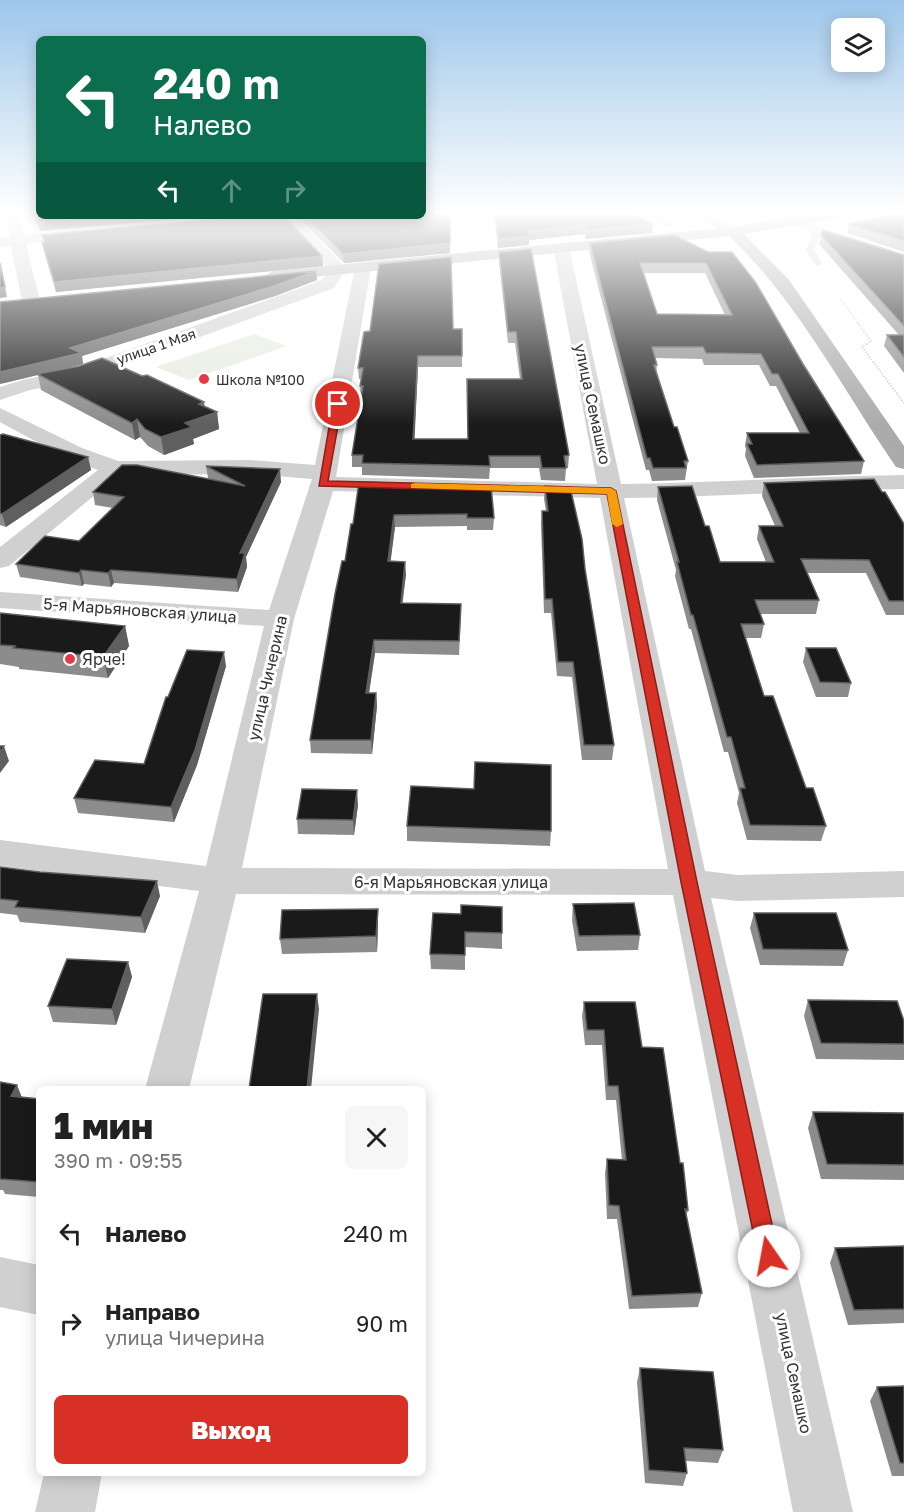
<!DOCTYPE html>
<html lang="ru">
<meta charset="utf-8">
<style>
body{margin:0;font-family:"Golos Text",sans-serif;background:#f6f6f6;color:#222;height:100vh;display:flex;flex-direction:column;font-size:22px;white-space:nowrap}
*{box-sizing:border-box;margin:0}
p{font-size:20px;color:#767676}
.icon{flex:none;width:33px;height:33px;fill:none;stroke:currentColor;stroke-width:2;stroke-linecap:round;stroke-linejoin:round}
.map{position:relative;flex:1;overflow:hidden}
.panel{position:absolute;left:36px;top:1086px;width:390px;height:390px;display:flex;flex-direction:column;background:#fff;border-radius:9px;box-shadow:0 3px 15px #0003}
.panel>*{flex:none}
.top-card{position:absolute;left:36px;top:36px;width:390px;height:183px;border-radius:9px;box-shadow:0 3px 15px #0003;background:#0b6e4f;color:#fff;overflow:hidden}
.buttons{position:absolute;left:831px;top:18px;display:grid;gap:12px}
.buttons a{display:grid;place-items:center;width:54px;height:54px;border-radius:9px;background:#fff;box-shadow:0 3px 15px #0003;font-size:30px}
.pin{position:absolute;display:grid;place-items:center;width:51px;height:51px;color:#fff;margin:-26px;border:3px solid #fff;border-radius:50%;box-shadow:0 2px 6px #0007}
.me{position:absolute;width:66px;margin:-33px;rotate:348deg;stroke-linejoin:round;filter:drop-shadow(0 0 4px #0008)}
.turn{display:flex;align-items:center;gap:21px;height:126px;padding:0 18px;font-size:27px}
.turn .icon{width:78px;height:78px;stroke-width:2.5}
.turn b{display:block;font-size:42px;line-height:51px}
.lanes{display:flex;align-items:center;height:57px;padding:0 18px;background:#0003;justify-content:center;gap:30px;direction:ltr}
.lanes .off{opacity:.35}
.round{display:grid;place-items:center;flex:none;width:63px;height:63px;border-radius:9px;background:#f6f6f6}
.head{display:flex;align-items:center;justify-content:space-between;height:102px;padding:0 18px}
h1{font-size:36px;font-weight:800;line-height:45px}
.action{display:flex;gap:12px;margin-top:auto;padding:12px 18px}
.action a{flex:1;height:69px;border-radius:9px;background:#d93025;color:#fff;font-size:24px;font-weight:800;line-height:69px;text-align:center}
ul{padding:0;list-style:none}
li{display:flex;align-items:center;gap:18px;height:90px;padding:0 18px}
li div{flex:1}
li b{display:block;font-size:22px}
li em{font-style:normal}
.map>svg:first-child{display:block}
</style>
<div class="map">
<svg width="904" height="1512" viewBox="0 0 904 1512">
<rect width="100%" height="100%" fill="#fff"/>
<path fill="#e6ecdf" d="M254 334 287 346 189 380 156 367Z"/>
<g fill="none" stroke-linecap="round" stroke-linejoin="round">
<path stroke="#cdcdcd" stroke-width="1.5" stroke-dasharray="1.5 1.5" stroke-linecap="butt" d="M841 300 859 324"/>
<path stroke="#cdcdcd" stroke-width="2" stroke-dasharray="1.5 1.5" stroke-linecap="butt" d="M858 323 871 341 862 347 904 403"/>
<path fill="#d0d0d0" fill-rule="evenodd" d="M644 213H654L675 225 668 227Z
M815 229 822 231 814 250 822 263 818 266 815 265 806 250Z"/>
<path fill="#d0d0d0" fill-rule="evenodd" d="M5 213H19L24 235 88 230 95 234 88 238 26 244 40 301 37 305H25L22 301 11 246 0 247V237H10Z
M280 216H295L344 266 346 269 334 288 82 380 30 390 0 400V387L26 379 70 371 322 280 330 270Z
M800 218 823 228 904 254V264C882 258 805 237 793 222Z
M561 242 569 247 621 484C715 483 809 476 904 475V489C810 490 717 497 624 498L705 871 738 875 904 871V897L738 901 711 898 853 1512H793L673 895 236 894 189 1089H145L199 891 0 866V840L206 866 264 626 0 608V592L269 610 312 479 251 474 119 475 9 566 0 568V547L98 470 66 458 0 422V408L82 448 118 461 251 460 315 465 355 267 363 262 371 267 336 477 597 484 553 247ZM333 491 600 498 668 869 242 868 294 619Z
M0 1257 39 1265V1315L0 1307Z
M44 1473H102L95 1512H35Z"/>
<path fill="#bdbdbd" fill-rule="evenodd" d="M691 213H709L739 231 732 235 727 234Z"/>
<path fill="#ababab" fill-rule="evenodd" d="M817 213H853L846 217 744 234 789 280 904 446V469L896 467C843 390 797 300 729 236L273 281 265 276 273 271 732 227Z"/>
</g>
<path fill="#8c8c8c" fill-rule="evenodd" d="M33 213H39V216H209L40 231Z
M494 213H632L653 224 652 233 586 239 585 234 529 240V245L498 248Z
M904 213V252L847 233 849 224Z
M297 216H423L450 253 344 263Z
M42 235 322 256 323 266 56 292 44 252 42 242H44Z
M821 235 904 255V373L884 346 887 335H899L819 244Z
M590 243 708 252 803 364 864 461 861 474 754 478 745 456 746 449 745 446 747 433H800L776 386H770L759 365H704L702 359 655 358 657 365 656 374 674 427 688 461 685 480 652 481 649 470H646L589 252ZM643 273H705L725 315 657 314Z
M499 252 569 455 568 468H566L565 481 541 480 539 468H490L489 479 362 475V467H352V455L361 398 360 386 361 379H359L358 368 453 329H462V367H418L414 439H468L467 391 520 379 515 343H508L499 262Z
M316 271 317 280 275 296 82 356 83 364 58 370 205 406 217 412 219 429 193 439 194 444 164 455 148 446 140 437 135 440 41 390 38 375 0 384Z
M0 435 88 457 91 470 6 527 0 525Z
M206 466 281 482 246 557 247 567 238 592 114 583 111 587 84 584 82 586 20 577 16 564 79 541 113 508 95 505 93 492 210 479 208 478Z
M764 483 882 492 904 524V615H886L866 573H807L819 600 816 614H760L764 624 761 638H746L764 696 806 788 826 826 821 841 747 840 737 803 739 793 728 752H724L691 629H689L675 576 676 570 657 500 658 487 705 526 720 562H766L757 539 759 526H775L762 496Z
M491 486 494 518 493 530H467V526L395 527 390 562 406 574 402 603 461 617 459 655 375 653 369 693H376L377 706 372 754 311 753 310 740 345 561 353 524Z
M545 486 585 569 614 745 612 760H582L572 677 557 676 551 613H544L541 524 542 511H546L544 499Z
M0 613 125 626 129 646 108 678 19 669V667L0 664Z
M806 648 851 683 848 697H816L803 662Z
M226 666 197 765 174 822 78 813 74 798 144 764 168 697Z
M358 805 354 835 298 834 297 819Z
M407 826 551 831 550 846 407 841Z
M0 867 160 896 145 933 20 922 17 915 0 913Z
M573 904 640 935 638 950 577 951 572 920Z
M754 913 848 950 843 966 760 965 750 928Z
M461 914 502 933V949L465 947V970L431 969 430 954Z
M378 925 377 952 282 954 280 939Z
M128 962 132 977 116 1025 53 1022 48 1006Z
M808 1000 904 1021V1060L816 1059 804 1016Z
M584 1002 642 1047 680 1163 688 1210 686 1217 702 1293 698 1307 629 1309 617 1219H607L605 1173 607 1159 622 1160 616 1100H606L602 1045H585L582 1016Z
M0 1082 22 1097 39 1099V1197L5 1194 3 1190H0Z
M813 1112 904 1113V1180L821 1179 808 1128Z
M904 1246V1323L848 1325 830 1263 835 1248Z
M640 1368 723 1450 718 1463 686 1461 687 1473 683 1486 645 1483 637 1382Z
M904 1386V1476H892L870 1401 877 1387Z"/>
<path fill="#5f5f5f" d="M109 216H209L40 231 38 222Z
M653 224 652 233 586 239 587 230Z
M585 225V234L529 240V245L498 248V239L528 231Z
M450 243V253L344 263 343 254Z
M322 256 323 266 56 292 54 282Z
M1 266 7 297 0 298V288Z
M316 271 317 280 275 296 82 356 83 364 0 384V372L70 348Z
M418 356V367L414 451 413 439Z
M204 402 206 416 217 412 219 429 193 439 194 444 164 455 161 437 199 404Z
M137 419 140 437 135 440 132 423Z
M88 457 91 470 6 527 2 514Z
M280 469 281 482 246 557 247 567 238 592 237 579 240 553Z
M394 515 395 527 389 574 388 561Z
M405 562 406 574 401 616V603Z
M81 570 84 584 82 586 79 573Z
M111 570 114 583 111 587 108 573Z
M125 626 129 646 108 678 103 657Z
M374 640 375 653 367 706 366 693Z
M224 652 226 666 197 765 174 822 171 807Z
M376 693 377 706 372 754 371 740Z
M4 746 9 761 0 773V752Z
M357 790 358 805 354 835 353 820Z
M157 881 160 896 145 933 141 917Z
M378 909V925L377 952 376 936Z
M128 962 132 977 116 1025 112 1009Z
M317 994 319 1009 311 1089H307Z
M17 1085 23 1100 11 1096Z"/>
<path fill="#1a1a1a" stroke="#5f5f5f" stroke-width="1.5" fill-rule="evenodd" d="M34 213H39V216H109L38 222Z
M423 213H450V243L343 254 305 216H423Z
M495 213H632L653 224 587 230 585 225 528 231 529 236 498 239Z
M899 213H904V241L849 224Z
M254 216H284L322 256 54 282 42 242H45L42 235Z
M822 230 904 255V326L821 235Z
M674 235 708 252H732L756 283 803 364 864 461 757 465 747 444H752L747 433H809L778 374H772L761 354 706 353 703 347H652L657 365H654L674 427H677L688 461H684L686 468H653L650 458H647L590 243ZM640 263H706L732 315 657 314Z
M531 249 569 455 564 456 566 468H542L540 456H489L490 466 362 463 363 455H352L363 386H360L363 368H358L364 332 370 331 379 264 451 257 453 329H462V356H418L413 439H468L467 379H522L516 332H508L499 252Z
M0 263 5 287 0 288Z
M316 271 274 286 70 348 81 353 0 372V302Z
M887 335H904V357Z
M102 358 142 376 147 375 204 402 199 404 217 412 185 423 192 427 161 437 145 429 137 419 132 423 37 374 79 366Z
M3 434 88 457 2 514 0 513V435Z
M122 465H137L245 486 206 466 280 469 240 553H245L237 579 111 570 108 573 81 570 79 573 16 564 45 536 79 541 124 497 93 492Z
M874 479 882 492H885L904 524V601H889L869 560 801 559 819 600H755L764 624H741L764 696H773L806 788H813L826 826 750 825 740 788H745L731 737H727L693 615H691L677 562H679L658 487 692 486 705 526H709L720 562H774L759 526H783L764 483Z
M359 482 491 486 494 518H467V514L394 515 388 561 405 562 401 603 461 604 459 641 374 640 366 693H376L371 740H310L335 594 342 561H345L351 524H353Z
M545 486 570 487 582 539 585 569 614 745H584L573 662H558L552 599H545L542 511H548Z
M0 613 125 626 103 657 13 648 15 646 0 645Z
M806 648H836L851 683 820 682Z
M187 650 224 652 195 750 171 807 74 798 95 760 144 764 166 697H168Z
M0 746H4L0 752Z
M475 762 551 765V831L407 826 411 786 474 789Z
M302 789 357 790 353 820 297 819Z
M0 867 40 872 157 881 141 917 15 907 18 901 0 899Z
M634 903 640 935 579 936 573 904Z
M461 905 502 907V933L465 932V955L430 954 433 913 461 914Z
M378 909 376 936 280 939 282 910Z
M754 913H836L848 950 763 949Z
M67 959 128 962 112 1009 48 1006Z
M263 994H317L307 1089H249Z
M808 1000 897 1001 904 1021V1044L821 1043Z
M584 1002H635L642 1047 663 1048 680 1163H683L688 1210 685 1209 702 1293 632 1296 619 1206 609 1205 607 1159 626 1160 618 1086H608L604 1030H587Z
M0 1082 17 1085 11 1096 39 1099V1182L0 1179Z
M813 1112 904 1113V1165L827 1164Z
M904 1246V1309L854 1310 835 1248Z
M640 1368 713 1372 723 1450 684 1448 687 1473 649 1470Z
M904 1386V1463H900L877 1387Z"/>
<linearGradient id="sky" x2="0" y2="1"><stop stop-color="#9ec6ea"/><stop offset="0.5" stop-color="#fff"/><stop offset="1" stop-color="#fff" stop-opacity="0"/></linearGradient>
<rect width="904" height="425" fill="url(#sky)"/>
<path fill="#d93025" stroke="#8d1f18" stroke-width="1.5" d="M338 401 342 404 328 481 611 488 616 491 697 882 779 1256 776 1263 769 1265 761 1263 758 1256 681 882 607 494 319 486 333 404Z"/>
<path fill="#f59e0b" d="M415 483 611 488 616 491 623 524 617 527 612 524 607 494 411 488V484Z"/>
<g fill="#e63946" stroke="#fff" stroke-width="2">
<circle cx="204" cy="379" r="6"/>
<circle cx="70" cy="659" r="6"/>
</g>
<g text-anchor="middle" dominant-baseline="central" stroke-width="6" stroke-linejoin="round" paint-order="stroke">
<g font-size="14" fill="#333" stroke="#fff">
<text transform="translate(156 346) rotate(-19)">улица 1 Мая</text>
</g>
<g font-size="14" fill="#333" stroke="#fff" text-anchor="start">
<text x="216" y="379">Школа №100</text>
</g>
<g font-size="16" fill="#333" stroke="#fff">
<text transform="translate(593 404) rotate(78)">улица Семашко</text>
<text transform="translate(140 610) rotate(4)">5-я Марьяновская улица</text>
<text transform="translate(267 678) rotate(-77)">улица Чичерина</text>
<text x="451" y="882">6-я Марьяновская улица</text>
<text transform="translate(794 1373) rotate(78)">улица Семашко</text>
</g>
<g font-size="16" fill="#333" stroke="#fff" text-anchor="start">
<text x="82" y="659">Ярче!</text>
</g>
</g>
</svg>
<div class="buttons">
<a><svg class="icon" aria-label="layers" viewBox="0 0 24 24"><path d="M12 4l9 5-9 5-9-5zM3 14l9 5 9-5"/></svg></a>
</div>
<div class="pin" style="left:338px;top:404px;background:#d93025"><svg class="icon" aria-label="arrive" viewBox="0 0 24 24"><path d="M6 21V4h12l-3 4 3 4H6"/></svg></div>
<svg class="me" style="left:769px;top:1256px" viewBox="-20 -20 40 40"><circle r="19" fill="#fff"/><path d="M0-13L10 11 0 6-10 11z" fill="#d93025"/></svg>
<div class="top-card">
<div class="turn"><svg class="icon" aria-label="left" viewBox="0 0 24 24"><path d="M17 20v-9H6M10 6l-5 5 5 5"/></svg><div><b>240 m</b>Налево</div></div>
<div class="lanes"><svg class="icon" aria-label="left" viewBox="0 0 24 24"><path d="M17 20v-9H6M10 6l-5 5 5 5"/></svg><svg class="icon off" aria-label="ahead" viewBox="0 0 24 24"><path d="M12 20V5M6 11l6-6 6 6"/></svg><svg class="icon off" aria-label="right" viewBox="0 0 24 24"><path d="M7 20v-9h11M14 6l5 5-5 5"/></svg></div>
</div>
<section class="panel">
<div class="head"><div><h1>1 мин</h1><p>390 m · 09:55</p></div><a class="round"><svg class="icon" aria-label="close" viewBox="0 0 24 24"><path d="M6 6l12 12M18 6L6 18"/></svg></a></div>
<ul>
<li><svg class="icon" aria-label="left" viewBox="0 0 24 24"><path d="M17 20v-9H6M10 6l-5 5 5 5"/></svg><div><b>Налево</b></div><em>240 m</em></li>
<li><svg class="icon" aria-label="right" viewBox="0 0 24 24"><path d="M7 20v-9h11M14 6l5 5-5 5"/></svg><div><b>Направо</b><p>улица Чичерина</p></div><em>90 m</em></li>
</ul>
<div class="action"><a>Выход</a></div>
</section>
</div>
